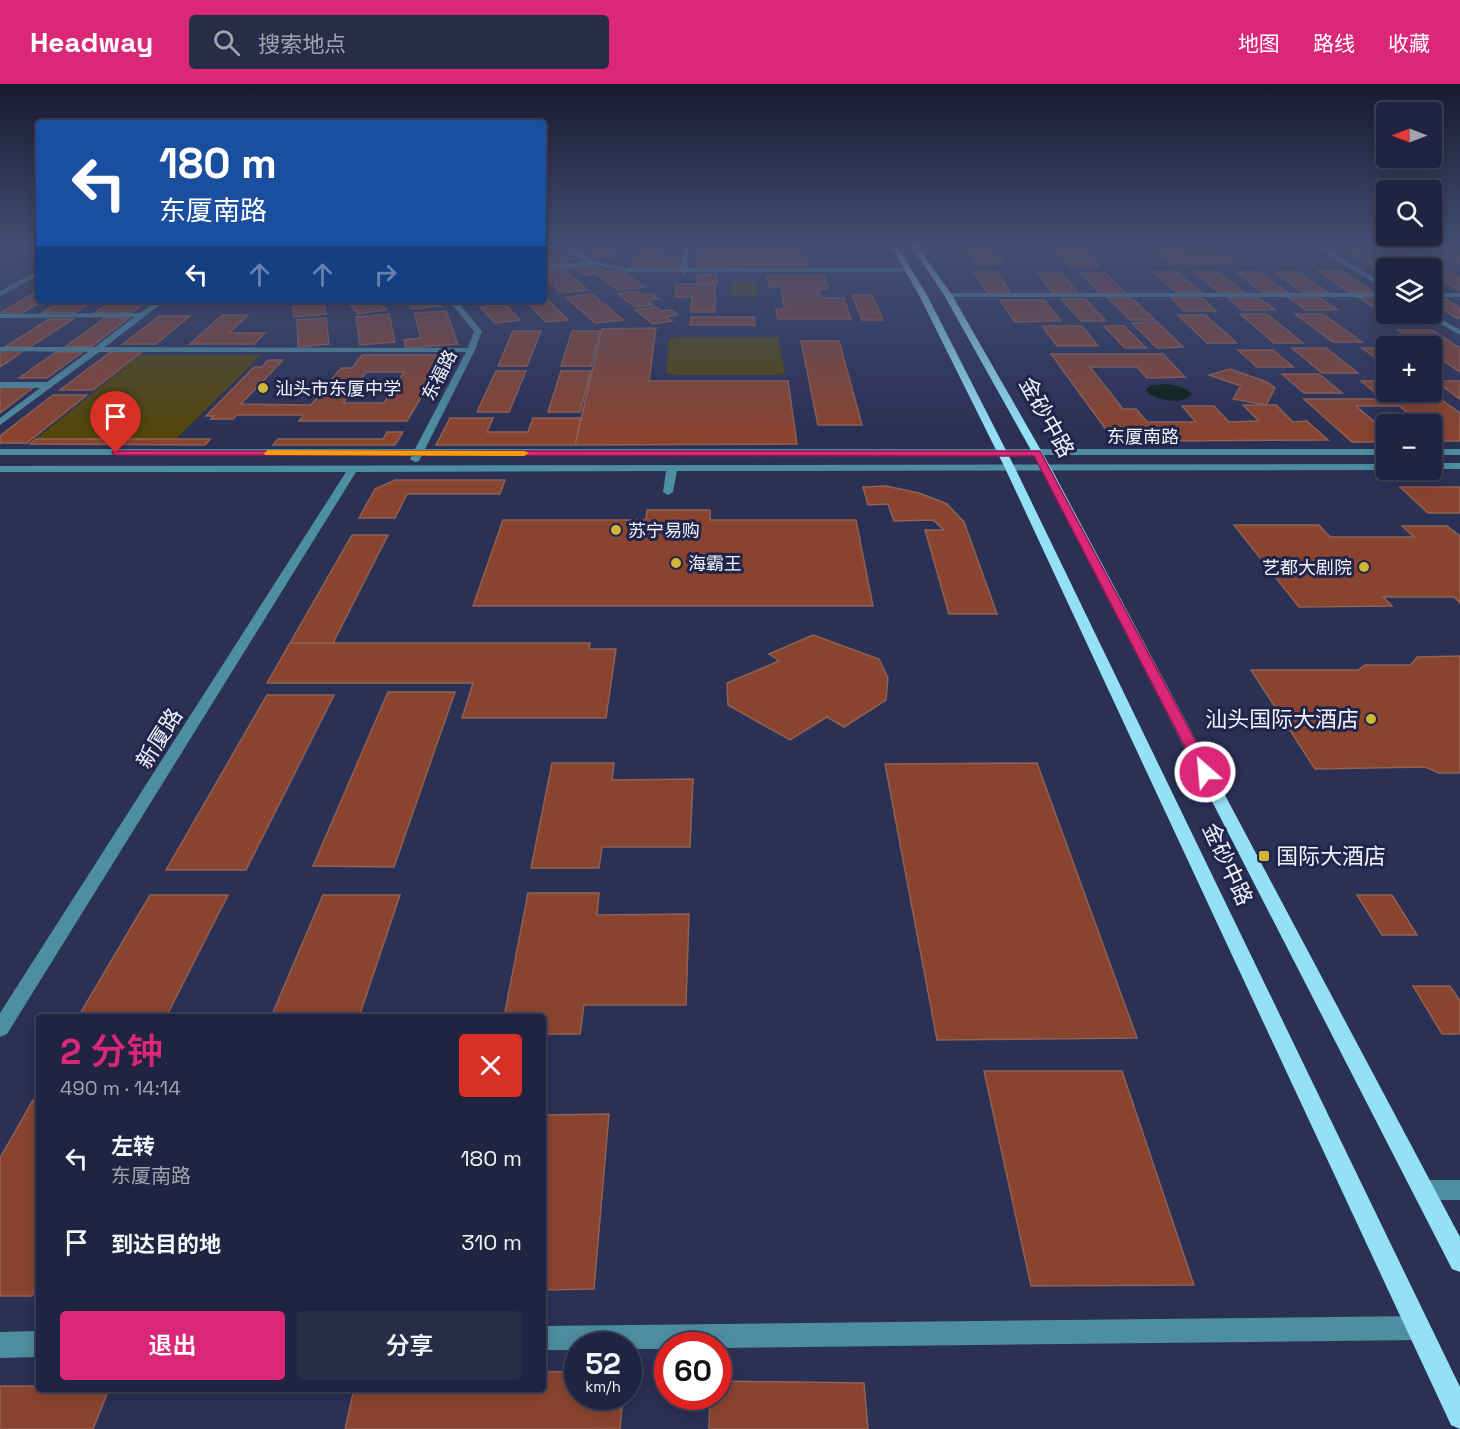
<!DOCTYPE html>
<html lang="zh">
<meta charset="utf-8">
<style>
body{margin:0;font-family:"Space Grotesk","Noto Sans SC",sans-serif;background:#282c47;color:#f1f3f6;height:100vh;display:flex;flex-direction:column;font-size:22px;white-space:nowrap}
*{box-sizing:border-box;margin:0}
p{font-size:20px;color:#a2a4b1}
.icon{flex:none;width:33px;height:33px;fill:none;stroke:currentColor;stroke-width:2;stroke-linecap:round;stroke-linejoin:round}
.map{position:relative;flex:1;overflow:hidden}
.details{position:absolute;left:36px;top:930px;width:510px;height:378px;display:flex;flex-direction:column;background:#202440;border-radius:6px;box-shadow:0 3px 15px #0003,0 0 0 2px #3d4159}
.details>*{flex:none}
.hud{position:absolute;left:36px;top:36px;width:510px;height:183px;border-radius:6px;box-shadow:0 3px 15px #0003,0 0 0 2px #3d4159;background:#1a4fa0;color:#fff;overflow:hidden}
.needle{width:39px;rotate:270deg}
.tools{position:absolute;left:1376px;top:18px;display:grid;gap:12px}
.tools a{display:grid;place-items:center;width:66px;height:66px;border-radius:6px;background:#202440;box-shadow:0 3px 15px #0003,0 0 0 2px #3d4159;font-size:30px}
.speed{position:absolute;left:564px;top:1248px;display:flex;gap:12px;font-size:30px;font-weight:700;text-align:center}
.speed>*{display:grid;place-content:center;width:78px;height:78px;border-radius:50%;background:#202440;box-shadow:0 3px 15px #0003,0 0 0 2px #3d4159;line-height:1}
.speed small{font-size:15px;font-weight:400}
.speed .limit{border:9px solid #d22;background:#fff;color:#111}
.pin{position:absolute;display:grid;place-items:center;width:51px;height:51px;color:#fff;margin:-62px -26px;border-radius:50% 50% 50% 0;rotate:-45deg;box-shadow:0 0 6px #0007}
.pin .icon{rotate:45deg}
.me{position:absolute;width:66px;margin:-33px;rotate:333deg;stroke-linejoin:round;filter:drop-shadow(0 0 4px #0008)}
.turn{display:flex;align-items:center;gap:21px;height:126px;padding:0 24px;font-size:27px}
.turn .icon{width:78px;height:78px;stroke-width:2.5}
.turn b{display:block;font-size:42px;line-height:51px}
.lanes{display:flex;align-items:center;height:57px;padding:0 24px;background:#0003;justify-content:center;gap:30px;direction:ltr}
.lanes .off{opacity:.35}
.round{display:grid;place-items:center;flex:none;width:63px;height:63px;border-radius:6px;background:#282c47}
.headline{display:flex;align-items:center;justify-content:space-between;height:102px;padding:0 24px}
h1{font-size:36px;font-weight:600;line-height:45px;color:#db2777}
.button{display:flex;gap:12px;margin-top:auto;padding:12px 24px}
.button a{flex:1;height:69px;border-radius:6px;background:#db2777;color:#fff;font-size:24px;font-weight:600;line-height:69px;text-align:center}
.button a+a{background:#282c47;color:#f1f3f6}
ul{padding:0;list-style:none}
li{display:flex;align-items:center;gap:18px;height:84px;padding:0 24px}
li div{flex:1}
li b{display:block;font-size:22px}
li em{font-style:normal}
header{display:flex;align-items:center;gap:36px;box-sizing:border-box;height:84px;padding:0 30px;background:#db2777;color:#fff}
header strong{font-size:28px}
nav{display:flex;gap:33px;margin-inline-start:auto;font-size:21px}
.search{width:420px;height:54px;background:#282c47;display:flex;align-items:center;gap:15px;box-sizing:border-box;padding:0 21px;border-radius:6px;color:#a2a4b1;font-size:22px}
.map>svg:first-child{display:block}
</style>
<header>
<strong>Headway</strong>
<div class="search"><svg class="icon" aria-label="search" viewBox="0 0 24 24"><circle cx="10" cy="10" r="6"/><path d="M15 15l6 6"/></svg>搜索地点</div>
<nav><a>地图</a><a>路线</a><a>收藏</a></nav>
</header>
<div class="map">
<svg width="1460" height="1345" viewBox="0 0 1460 1345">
<rect width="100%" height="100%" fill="#2b3055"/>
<path fill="#52460b" d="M736 197 756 198 758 213 731 212V199Z
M677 253H778L785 289 776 291H675L666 289 669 255Z
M140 271H261L176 355H36Z"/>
<path fill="#071f12" d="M1152 301C1166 299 1182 300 1192 310 1183 322 1156 316 1146 307V305Z"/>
<path fill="#894430" stroke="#916153" stroke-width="1.5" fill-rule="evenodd" d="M575 159H619L616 173H596L597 169H588L590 160Z
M637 159H664L661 175H679L677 184H631Z
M742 159H817L818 161H802L808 181 697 182 698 163 730 162V160Z
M960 159H989L984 160 987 164H995L996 165H990L996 173H1002L1004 176H999L1003 180H975Z
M1049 159H1076L1099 182H1070Z
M1146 159H1174L1192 172H1196L1194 170H1222L1234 179H1206L1203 176H1194L1199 180H1172Z
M1332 159H1355L1390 179H1366Z
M1374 159H1396L1433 179H1410Z
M1413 159H1435L1460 171V178H1449Z
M554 162 572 175 562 176 567 180 543 182V163Z
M1368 180H1392L1399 184H1386V191Z
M1412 180H1435L1460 193V207L1431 191V184H1420Z
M587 181 592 184 598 183 605 188 621 186 645 203 618 206 596 190 586 191 574 183Z
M561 183 588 206 562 209 543 192V185Z
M1317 187H1341L1374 208H1349Z
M974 188H996L1012 210 989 211Z
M1153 188H1177L1202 209H1177Z
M1194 188H1218L1245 209H1220Z
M1236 188H1259L1288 209H1263Z
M1274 188H1298L1329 209H1304Z
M1037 189H1061L1079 210H1054Z
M1081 189H1105L1126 210H1101Z
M717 190V199H697V191Z
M767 192H824L828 205H819L821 214H844L851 235H778L776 225H784L781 203H769Z
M676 200H715V228H691L692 213H675Z
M39 206V216H44L22 229H0Z
M637 207 643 211 652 210 659 215 647 216 653 221 635 223 618 210Z
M592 210 623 236 595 239 566 213Z
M852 211H872L883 236H862Z
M1431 212H1441L1460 224V234H1456L1431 218Z
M1358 213H1382L1386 216V230H1409L1426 240H1399Z
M1108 214H1131L1155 236H1130Z
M1171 214H1202L1216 227H1184Z
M1228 214H1259L1275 226H1243Z
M1289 214H1320L1338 226H1306Z
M547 215 568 236 546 238 526 217Z
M1061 215H1085L1106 237H1081Z
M62 216H93L74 229H42Z
M114 216H148L131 229H95Z
M284 216H323L326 230 294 233 292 217Z
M346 216H377L386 226 358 230Z
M404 216H435L441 222 413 225Z
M1000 216H1044L1061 237 1015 238Z
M505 220 520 236 495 239 480 223Z
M656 223 661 227 671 226 678 231 666 233 672 237 653 240 635 226Z
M446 227 458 260 406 264 404 256 421 254 414 229Z
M389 230 395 258 360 261 356 233Z
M1240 230H1267L1303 259H1274Z
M1295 230H1323L1362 258H1333Z
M222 231H248L229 249H265L254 260H190Z
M1178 231H1205L1237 259H1207Z
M159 232H190L156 260H123Z
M691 233H754L755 241H690Z
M105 234H129L91 263H65Z
M326 234 329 260 298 263 297 236Z
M49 235H73L30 263H5Z
M1157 238 1183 263 1157 264 1132 239Z
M1042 242H1082L1098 262H1057Z
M1104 242H1124L1146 264H1125Z
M656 244 649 297H788L797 360 575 361 602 245Z
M1398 246H1432L1460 264V288L1431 268V262H1422Z
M513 247H541L527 282H498Z
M572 247H600L591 282H561Z
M801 257H839L862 341H818Z
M1292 264H1326L1358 289H1322Z
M1362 264H1386V282Z
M0 266H25L0 283Z
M1238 266H1273L1293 283H1257Z
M112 267H143L93 306H60Z
M56 268H83L47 294H19Z
M1051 270H1163L1185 293 1147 294 1137 283H1090L1123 325H1136L1147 338H1196L1182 322H1214L1229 338 1259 337 1243 321H1276L1293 338 1307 337 1328 356 1156 357 1105 344Z
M362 271H447L407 337H299L304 331H237L233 335H211L214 332H206L254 283H262L268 276H283L241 320 311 321 341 284H352ZM366 288H404L384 319H343Z
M1230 285 1267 298 1275 304 1266 321 1233 315 1241 302 1209 291Z
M496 287H526L509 328H477Z
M561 287H591L580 328H548Z
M1282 290H1319L1342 309H1304Z
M1361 297H1386V308H1424L1432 313H1381Z
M1435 297H1460V315Z
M0 303H34L0 329Z
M53 311H87L27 359H0V352Z
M1304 315H1440L1460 329V357H1431V340H1422L1399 322H1356L1382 344H1386V358H1352Z
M450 334H493L487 348H528L533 334H581L575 361H436Z
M387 348H403L395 361H273L278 355H383Z
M36 355H210L205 361 30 360Z
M395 396H505L500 410H407L395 434H359L375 405Z
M886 402 919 409 947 420 964 438 997 530H949L925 446H944L933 436 894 437 888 420 868 421 863 403Z
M1400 403H1460V429H1428Z
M647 426H710V436H856L873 522H473L503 436H646Z
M1234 441H1319L1330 453H1414L1402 442H1447L1460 452V519L1454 513H1383L1392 522 1299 523Z
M352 451H388L333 559H290Z
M813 551 879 575 888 594 886 616 844 643 827 633 790 656 728 621 727 599 779 577 769 570Z
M290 559H590L589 565H616L606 634H462L473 599H267Z
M1460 572V689H1439L1425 683 1315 685 1251 586H1358L1365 581H1411L1417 573Z
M388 608H455L394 783 313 782Z
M267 611H334L246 786H166Z
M552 679H614L612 696 693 695 690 763H602L599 784H531Z
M1037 679 1137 954 937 956 885 680Z
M528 809H599L597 831 689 830 686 921H584L580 950H543V933H504Z
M150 811H228L166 933H78Z
M323 811H400L359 933H271Z
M1357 811H1392L1417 851H1382Z
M1413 902H1450L1460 917V950H1442Z
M984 987H1122L1194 1201 1031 1202Z
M33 1016H39V1197L32 1212H0V1074Z
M609 1030 594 1205 543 1206V1031Z
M578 1287V1312H623L620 1345H345L354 1305H543V1288Z
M718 1297 864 1299 868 1345H709L710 1312H718Z
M0 1302H39V1305H109L93 1345H0Z"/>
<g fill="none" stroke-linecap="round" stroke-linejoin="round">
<path fill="#4d8ea0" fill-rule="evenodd" d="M554 159C569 158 582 173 596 177 623 187 653 184 681 184L683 159H689L688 184H909L912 186 909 188H687L684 190 681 188H630L594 181 543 186V182L587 178Z
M826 159H895L892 161Z
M1309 159H1316L1386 201V206Z
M39 186V191L0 212V207Z
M948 209H1386V213H945Z
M1431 209H1460V213H1431Z
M157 216H166L105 263 468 264 474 247 448 216H456L482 247 475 266 425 365H1386V371H422L419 377 415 378 410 375 412 371H0V365H415L466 268H99L0 341V334L40 304H0V298H47L88 268 0 267V263H95L134 233 0 234V230L140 229Z
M1431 229 1460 246V251L1423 230Z
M1431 365H1460V371H1431Z
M1431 379H1460V385H1431Z
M1386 380V386H1388H1386L677 387 673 408 668 411 663 408 666 387 356 388 7 950 0 953V929L346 388H0V382Z
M1423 1096H1460V1116H1423L1415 1113 1412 1106 1415 1099Z
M1418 1232 1427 1235 1430 1244 1427 1253 1418 1256 718 1264V1262H668V1265H628V1262H578V1266H543V1242Z
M39 1247V1273L0 1274V1248Z"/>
<path fill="#94e1f6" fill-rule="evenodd" d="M889 159H895L927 211 1015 384 1460 1303V1345L1451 1341 1005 384 919 211Z
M909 159H915L952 211 1051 384 1460 1153V1188L1452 1185 1041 384 944 211Z"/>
</g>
<linearGradient id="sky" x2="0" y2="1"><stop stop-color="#181a2f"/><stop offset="0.46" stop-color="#444e73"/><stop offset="1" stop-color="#444e73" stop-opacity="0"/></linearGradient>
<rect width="1460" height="347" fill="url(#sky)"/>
<path fill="#db2777" stroke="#8e194d" stroke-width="1.5" d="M113 367H1040L1212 688 1205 692 1198 688 1034 372 116 371 112 369Z"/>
<path fill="#f59e0b" d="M268 366 524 367 529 369 524 372 265 371 264 369Z"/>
<g fill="#d1b736" stroke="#22254a" stroke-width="2">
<circle cx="263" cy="304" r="6"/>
<circle cx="616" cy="446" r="6"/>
<circle cx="676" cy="479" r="6"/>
<circle cx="1364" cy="483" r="6"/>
<circle cx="1371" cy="635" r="6"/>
<rect x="1258" y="766" width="12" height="12" rx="3"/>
</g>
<g text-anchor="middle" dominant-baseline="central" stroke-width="6" stroke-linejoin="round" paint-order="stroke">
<g font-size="18" fill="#f0f2fc" stroke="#22254a">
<text transform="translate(439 291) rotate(-63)">东福路</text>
<text x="1143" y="352">东厦南路</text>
</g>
<g font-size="18" fill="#f0f2fc" stroke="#22254a" text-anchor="start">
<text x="275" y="304">汕头市东厦中学</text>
<text x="628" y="446">苏宁易购</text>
<text x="688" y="479">海霸王</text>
<text x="1352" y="483" text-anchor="end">艺都大剧院</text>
</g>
<g font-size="22" fill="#f0f2fc" stroke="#22254a">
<text transform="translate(1047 333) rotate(61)">金砂中路</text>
<text transform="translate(159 654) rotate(-58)">新厦路</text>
<text transform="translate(1228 780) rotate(65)">金砂中路</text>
</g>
<g font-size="22" fill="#f0f2fc" stroke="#22254a" text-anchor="end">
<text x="1359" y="635">汕头国际大酒店</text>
<text x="1276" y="772" text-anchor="start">国际大酒店</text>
</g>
</g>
</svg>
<div class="tools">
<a><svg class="needle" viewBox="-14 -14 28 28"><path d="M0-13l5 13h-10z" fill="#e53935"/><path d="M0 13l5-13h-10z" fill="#a2a4b1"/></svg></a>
<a><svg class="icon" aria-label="search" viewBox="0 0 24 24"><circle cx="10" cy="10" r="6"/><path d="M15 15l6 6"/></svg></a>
<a><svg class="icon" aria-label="layers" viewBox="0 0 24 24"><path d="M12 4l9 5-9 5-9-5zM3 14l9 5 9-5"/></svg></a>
<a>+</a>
<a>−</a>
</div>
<div class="speed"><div>52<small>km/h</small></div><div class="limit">60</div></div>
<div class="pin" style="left:116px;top:369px;background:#d93025"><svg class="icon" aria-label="arrive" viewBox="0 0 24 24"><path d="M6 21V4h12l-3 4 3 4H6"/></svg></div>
<svg class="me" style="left:1205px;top:688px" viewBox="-20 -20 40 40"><circle r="17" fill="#db2777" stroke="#fff" stroke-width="3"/><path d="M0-11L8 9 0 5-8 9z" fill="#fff"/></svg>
<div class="hud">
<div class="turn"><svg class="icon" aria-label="left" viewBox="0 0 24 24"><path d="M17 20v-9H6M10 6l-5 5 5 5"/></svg><div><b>180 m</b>东厦南路</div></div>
<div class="lanes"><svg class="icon" aria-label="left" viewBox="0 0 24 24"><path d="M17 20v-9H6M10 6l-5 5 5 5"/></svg><svg class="icon off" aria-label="ahead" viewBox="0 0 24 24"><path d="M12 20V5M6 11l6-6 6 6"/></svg><svg class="icon off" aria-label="ahead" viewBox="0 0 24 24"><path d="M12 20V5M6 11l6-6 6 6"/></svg><svg class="icon off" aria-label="right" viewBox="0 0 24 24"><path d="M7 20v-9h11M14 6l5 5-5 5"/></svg></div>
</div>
<section class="details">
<div class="headline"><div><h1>2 分钟</h1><p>490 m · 14:14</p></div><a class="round" style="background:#d93025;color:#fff"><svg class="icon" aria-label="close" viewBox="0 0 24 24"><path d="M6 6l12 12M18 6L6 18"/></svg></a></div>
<ul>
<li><svg class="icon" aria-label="left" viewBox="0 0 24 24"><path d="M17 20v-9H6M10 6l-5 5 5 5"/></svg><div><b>左转</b><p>东厦南路</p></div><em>180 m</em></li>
<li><svg class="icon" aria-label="arrive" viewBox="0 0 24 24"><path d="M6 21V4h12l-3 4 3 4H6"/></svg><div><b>到达目的地</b></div><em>310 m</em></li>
</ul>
<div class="button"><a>退出</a><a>分享</a></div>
</section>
</div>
